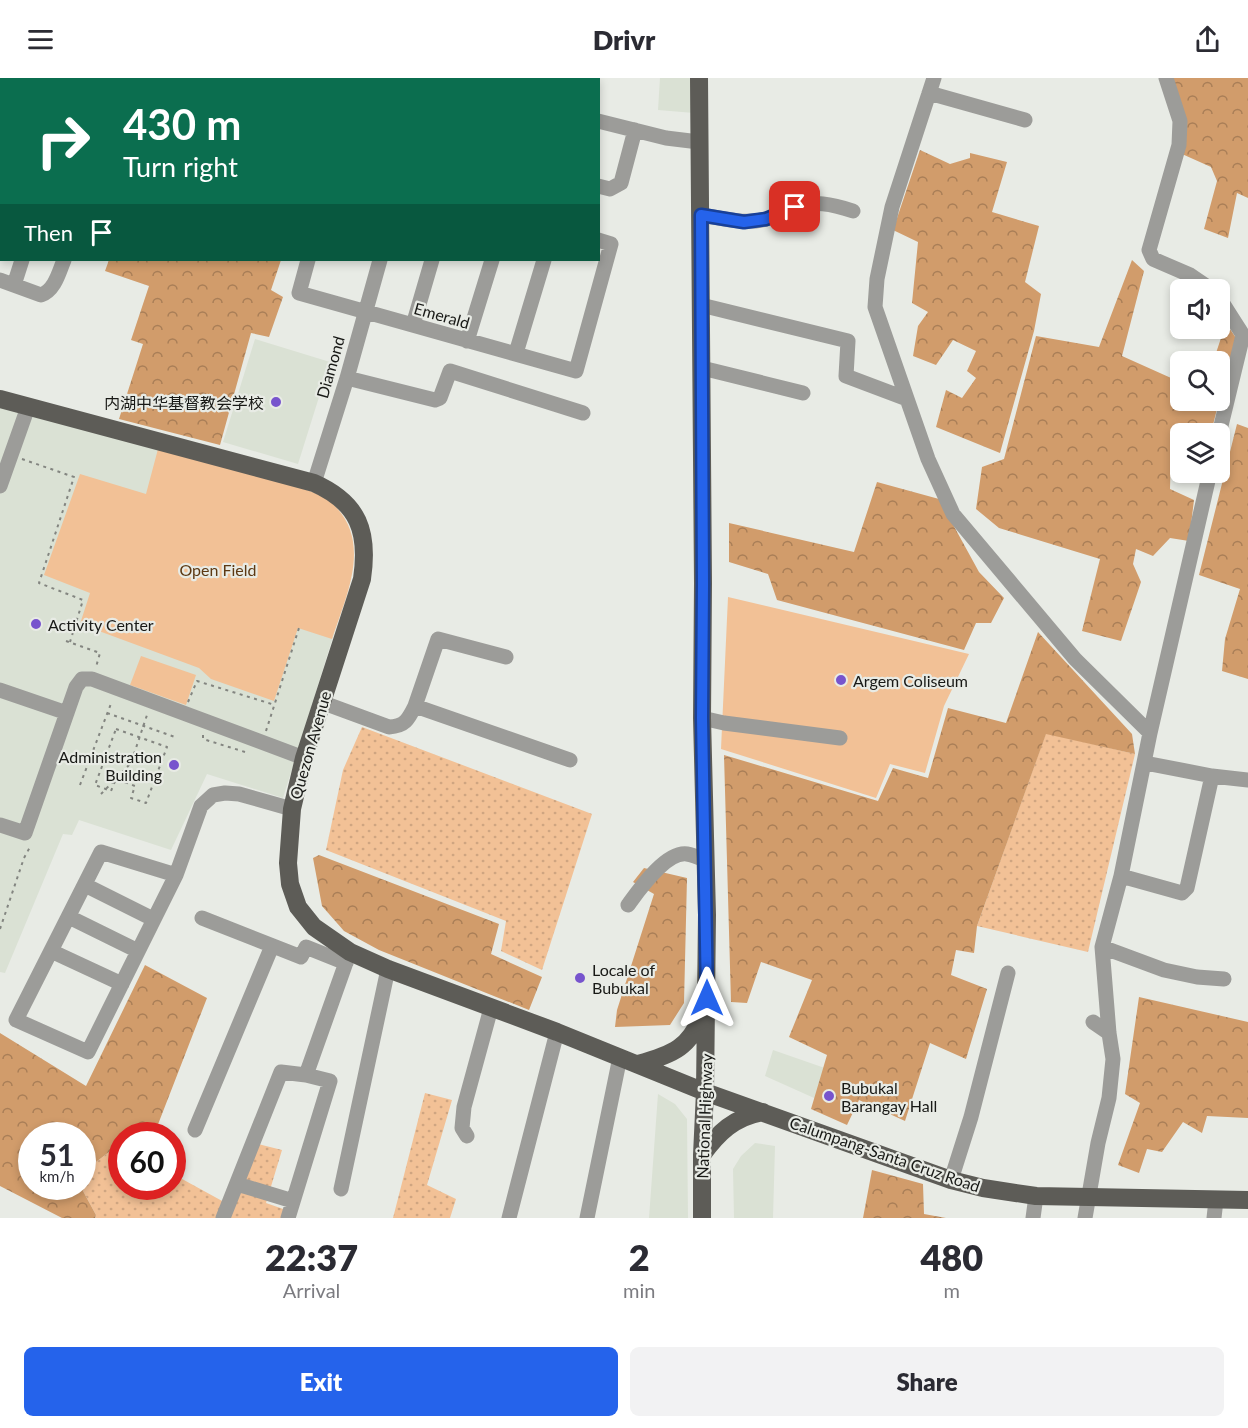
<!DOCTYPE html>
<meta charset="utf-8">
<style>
body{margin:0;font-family:Lato,"Noto Sans SC",sans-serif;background:#f2f2f3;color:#2b2b33;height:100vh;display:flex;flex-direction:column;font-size:22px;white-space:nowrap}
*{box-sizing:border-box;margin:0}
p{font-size:20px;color:#7c7c81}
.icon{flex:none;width:33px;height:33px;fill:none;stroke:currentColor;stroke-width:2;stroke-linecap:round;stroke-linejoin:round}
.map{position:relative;height:1140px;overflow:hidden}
.panel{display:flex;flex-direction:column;background:#fff;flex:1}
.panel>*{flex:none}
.guide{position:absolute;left:0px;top:0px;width:600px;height:183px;box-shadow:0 3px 9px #0003;background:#0b6e4f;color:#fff;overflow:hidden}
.tools{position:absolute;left:1170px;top:201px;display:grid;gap:12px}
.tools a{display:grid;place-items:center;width:60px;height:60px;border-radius:9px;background:#fff;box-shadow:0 3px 9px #0003;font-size:30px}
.speed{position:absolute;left:18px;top:1044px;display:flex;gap:12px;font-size:30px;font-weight:700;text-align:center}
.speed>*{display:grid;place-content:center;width:78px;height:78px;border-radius:50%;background:#fff;box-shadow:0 3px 9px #0003;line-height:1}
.speed small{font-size:15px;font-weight:400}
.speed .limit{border:9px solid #d22;background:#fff;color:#111}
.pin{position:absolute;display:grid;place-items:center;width:51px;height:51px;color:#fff;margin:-26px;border-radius:12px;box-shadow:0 3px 9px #0006}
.me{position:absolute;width:66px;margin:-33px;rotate:0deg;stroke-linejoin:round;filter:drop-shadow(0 0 4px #0008)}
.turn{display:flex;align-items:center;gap:21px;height:126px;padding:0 24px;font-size:27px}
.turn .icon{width:78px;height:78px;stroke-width:2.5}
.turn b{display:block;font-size:42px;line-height:51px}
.then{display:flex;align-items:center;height:57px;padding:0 24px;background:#0003;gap:12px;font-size:22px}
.eta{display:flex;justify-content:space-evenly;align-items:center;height:102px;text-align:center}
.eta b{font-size:36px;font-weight:800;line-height:42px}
.primary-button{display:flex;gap:12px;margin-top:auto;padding:12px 24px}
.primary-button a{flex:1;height:69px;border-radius:9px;background:#2563eb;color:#fff;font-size:24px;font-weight:800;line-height:69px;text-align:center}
.primary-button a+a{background:#f2f2f3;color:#2b2b33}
header{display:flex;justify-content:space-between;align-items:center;height:78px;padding:0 24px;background:#fff;font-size:27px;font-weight:800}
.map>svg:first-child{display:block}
</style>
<header><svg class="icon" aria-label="menu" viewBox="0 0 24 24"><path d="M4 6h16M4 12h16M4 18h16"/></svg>Drivr<svg class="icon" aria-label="share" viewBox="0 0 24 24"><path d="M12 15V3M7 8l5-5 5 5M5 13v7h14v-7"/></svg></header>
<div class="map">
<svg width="1248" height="1140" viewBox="0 0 1248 1140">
<defs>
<pattern id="grass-dots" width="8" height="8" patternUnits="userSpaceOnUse" patternTransform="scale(1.5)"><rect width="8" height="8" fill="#f2c196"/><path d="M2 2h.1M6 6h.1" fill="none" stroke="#cfa581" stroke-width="1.8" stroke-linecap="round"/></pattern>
<pattern id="forest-crowns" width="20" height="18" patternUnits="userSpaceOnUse" patternTransform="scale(1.5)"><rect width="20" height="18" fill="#d19c6b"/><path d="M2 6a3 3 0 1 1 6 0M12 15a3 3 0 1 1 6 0" fill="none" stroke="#a97e57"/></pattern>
</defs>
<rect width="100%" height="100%" fill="#e8ebe5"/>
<path fill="#dae1d4" d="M660 0H694V35L658 32Z
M255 261 330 284 298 386 223 364Z
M0 328 158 371 338 434 350 504 283 720 207 696 171 772 79 742 72 757 63 756 5 895 0 894Z
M773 972 842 996 832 1028 765 998Z
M658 1016 675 1026 687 1041 688 1140H649Z
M755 1065 775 1068 773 1140H734L733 1091 741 1078Z"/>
<path fill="url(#grass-dots)" d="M362 649 592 736 542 892 501 873 506 843 326 772 343 692Z
M1046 655 1135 676 1088 874 977 848Z
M425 1015 452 1022 427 1107 456 1121 450 1140H393Z
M121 1065 122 1108H172L173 1096 224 1124 258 1066 282 1072 266 1125 286 1132 284 1140H95L96 1137 83 1113 92 1087Z"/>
<path fill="url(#forest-crowns)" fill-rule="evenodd" d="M1169 0H1248V120L1237 115 1228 160 1204 151 1217 103 1211 89 1182 76Z
M920 72 950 86 970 80V75L1007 84 992 134 1039 148 1025 204 1041 216 1034 253 1000 375 936 349 946 312 962 320 976 300 967 293 976 273 953 262 936 287 913 278 918 248 928 234 912 225 918 164 893 152Z
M109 182H281L271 212 283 219 269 259 251 255 220 367 119 341 143 266 131 262 149 208 105 193Z
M1132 182 1144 193 1122 278 1180 304V322L1219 323 1211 355 1180 356V367L1171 372 1170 411 1194 422 1189 463 1170 460 1153 478 1136 471 1133 486 1141 504 1121 563 1082 553 1100 481 999 450 976 431 982 389 1004 381 1036 258 1099 269Z
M1226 245 1236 260 1220 321V284H1213Z
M1237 346 1248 350V601L1222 593 1225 561 1240 511 1199 497Z
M877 404 939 421 979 494 1004 520 991 545H976L964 572 777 522 768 496 729 484V445L854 474Z
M1038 554 1132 656 1135 676 1046 656 977 848 974 875 956 872 951 897 987 911 966 981 930 965 905 1043 859 1022 847 1047 811 1031 827 977 789 959 812 902 761 884 747 925 731 924 724 677 878 723 893 690 928 700 948 630 1006 645Z
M319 777 499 846 491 876 542 899 529 932 379 872 344 853 322 828 313 780Z
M644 790 687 800 684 925 670 947 615 949 617 932 654 816 633 804Z
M145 887 207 920 157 1049 135 1057 122 1058 121 1065 92 1087 83 1113 96 1137 95 1140H62L0 1108V955L86 1008ZM32 1058H82V1108H32Z
M1139 919 1248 944V1040L1207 1038 1202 1055 1183 1044 1162 1074 1147 1071 1139 1095 1118 1087 1140 1025 1125 1016Z
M872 1092 923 1106 924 1136 946 1140H863Z"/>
<path fill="#f2c196" d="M158 371 304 411C311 414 320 416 326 420 375 458 348 513 332 561L298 550 274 623 211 601 199 590 80 546 90 515 44 497 80 396 146 416Z
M728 519 969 576 944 628 925 695 890 686 876 720 721 671Z
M141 578 196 597 186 627 130 607Z"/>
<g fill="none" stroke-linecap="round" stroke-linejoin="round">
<path stroke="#838580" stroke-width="2" stroke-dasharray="3 4.5" stroke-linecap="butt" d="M22 381 74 399 39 505 83 522 70 564
M66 563 100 575 96 589
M188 624 197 603 275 627
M107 635 175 659
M116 651 167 669 146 725 131 720 135 708 116 701 111 713 95 707Z
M266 653 299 550
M203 657V661L245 674
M80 707 112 623
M101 716 131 685 148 634
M0 851 24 780 30 769"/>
<path stroke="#9c9c99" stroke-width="15" d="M72 0 77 2
M225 0 230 2
M405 0 410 2
M934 0 892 129 877 201 875 229 928 381 953 436 1075 581 1150 655
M1166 0 1180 43 1179 67 1149 172 1153 181 1190 197 1212 212
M19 2V0
M199 2V0
M359 2 360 0
M433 2V0
M486 2 487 0
M533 2V0
M929 15 1025 42
M598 43 666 60 699 64
M0 65 2 60
M598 108 610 111 621 105 635 52
M701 137C723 140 745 147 766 141 775 138 784 133 793 130 814 122 832 126 853 133
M308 182 299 215 576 293 611 166 598 162
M0 202 41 217C55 212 59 194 64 182
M14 207 22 182
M701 227 848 263 846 298 907 321
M413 247 432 182
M467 263 492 182
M516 275 544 182
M702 290 803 315
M347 300 435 322 440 320 450 293 583 335
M1219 356 1243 257 1220 221
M314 405 347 300 380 182
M0 408 28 329
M0 612 67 635
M321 624 389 649C405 648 408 642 415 628L570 682
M415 628 438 561 506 579
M702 640 724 645 840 660
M1145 685 1212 698 1248 702
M0 747 25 755 76 609 82 601H92L304 680
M176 797 101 774 16 942 88 974 176 797 201 728 213 717 225 715 239 716 292 731
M1121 798 1182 815 1187 810 1212 698
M85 807 153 841
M628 827C639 812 666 773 687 776 693 777 700 780 705 782
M69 839 138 873
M202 840 301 879 306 869 346 885
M1102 869 1164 892 1197 899 1224 901
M51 873 122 906
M1093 944 1109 955
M306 997 349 876
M195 1052 272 868
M467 1058 462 1050 464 1029 491 930
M951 1102 971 1039 1008 895
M237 1106 293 1123
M341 1111 388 891
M223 1140 281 994 306 997 330 1003 288 1140
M509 1140 557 954
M587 1140 620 979
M1033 1140 1036 1118
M1085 1140 1098 1065 1109 1020 1113 981 1109 955 1102 869 1121 798 1150 655 1210 394
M1214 1140 1216 1122"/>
<path stroke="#5d5c57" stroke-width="18" d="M699 0 703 505 702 640 707 837 705 1014 702 1077V1140
M0 321 314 405C359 425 369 454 362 501L304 680 292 731 288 785 290 806 298 829 314 849 350 874 388 891 557 954 705 1014 951 1102 983 1110 1036 1118 1248 1122
M638 986C672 977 692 969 703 933
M702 1077C718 1055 734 1039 763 1034"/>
</g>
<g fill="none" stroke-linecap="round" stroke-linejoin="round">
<g stroke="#184099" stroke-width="15">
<path id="route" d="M707 920 702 640 703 506 701 137 744 144 766 141 795 129"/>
</g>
<use href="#route" stroke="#2563eb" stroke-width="10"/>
</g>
<g fill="#7754cd" stroke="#e8ebe5" stroke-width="2">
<circle cx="276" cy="324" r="6"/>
<circle cx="36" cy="546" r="6"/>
<circle cx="841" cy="602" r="6"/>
<circle cx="174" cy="687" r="6"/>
<circle cx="580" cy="900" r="6"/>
<circle cx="829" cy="1018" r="6"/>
</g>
<g text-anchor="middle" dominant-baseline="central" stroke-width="4.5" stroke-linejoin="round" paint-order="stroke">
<g font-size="16" fill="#181916" stroke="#e8ebe5">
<text transform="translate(442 237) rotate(16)">Emerald</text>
<text transform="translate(330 289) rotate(-74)">Diamond</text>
<text transform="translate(310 667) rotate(-74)">Quezon Avenue</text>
<text transform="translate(704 1038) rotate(-88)">National Highway</text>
<text transform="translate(885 1076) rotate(19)">Calumpang-Santa Cruz Road</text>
</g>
<g font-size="16" fill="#181916" stroke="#e8ebe5" text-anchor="start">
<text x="264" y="324" text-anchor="end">内湖中华基督教会学校</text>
<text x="48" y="546">Activity Center</text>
<text x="853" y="602">Argem Coliseum</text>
<text x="162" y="678" text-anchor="end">Administration<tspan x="162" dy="18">Building</tspan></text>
<text x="592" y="891">Locale of<tspan x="592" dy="18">Bubukal</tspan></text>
<text x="841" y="1009">Bubukal<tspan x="841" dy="18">Barangay Hall</tspan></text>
</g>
<g font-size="16" fill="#5d3913" stroke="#e8ebe5">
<text x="218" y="491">Open Field</text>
</g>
</g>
</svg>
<div class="tools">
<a><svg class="icon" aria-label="sound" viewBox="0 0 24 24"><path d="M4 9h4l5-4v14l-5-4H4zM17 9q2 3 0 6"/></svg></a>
<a><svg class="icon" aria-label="search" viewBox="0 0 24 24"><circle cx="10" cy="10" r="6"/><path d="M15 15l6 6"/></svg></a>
<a><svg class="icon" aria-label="layers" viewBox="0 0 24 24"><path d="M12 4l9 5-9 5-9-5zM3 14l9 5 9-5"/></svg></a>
</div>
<div class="speed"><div>51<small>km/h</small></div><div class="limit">60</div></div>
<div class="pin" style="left:795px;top:129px;background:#d93025"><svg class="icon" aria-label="arrive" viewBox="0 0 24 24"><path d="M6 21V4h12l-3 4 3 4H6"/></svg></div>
<svg class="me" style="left:707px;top:920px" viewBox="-20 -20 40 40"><path d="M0-17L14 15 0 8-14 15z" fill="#2563eb" stroke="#fff" stroke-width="4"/></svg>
<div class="guide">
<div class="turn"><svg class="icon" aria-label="right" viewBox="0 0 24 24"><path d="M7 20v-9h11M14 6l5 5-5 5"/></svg><div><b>430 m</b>Turn right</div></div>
<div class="then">Then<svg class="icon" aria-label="arrive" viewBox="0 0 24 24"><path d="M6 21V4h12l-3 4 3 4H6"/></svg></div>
</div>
</div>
<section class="panel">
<div class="eta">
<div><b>22:37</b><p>Arrival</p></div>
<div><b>2</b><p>min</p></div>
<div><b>480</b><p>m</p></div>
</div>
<div class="primary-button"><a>Exit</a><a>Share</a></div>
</section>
